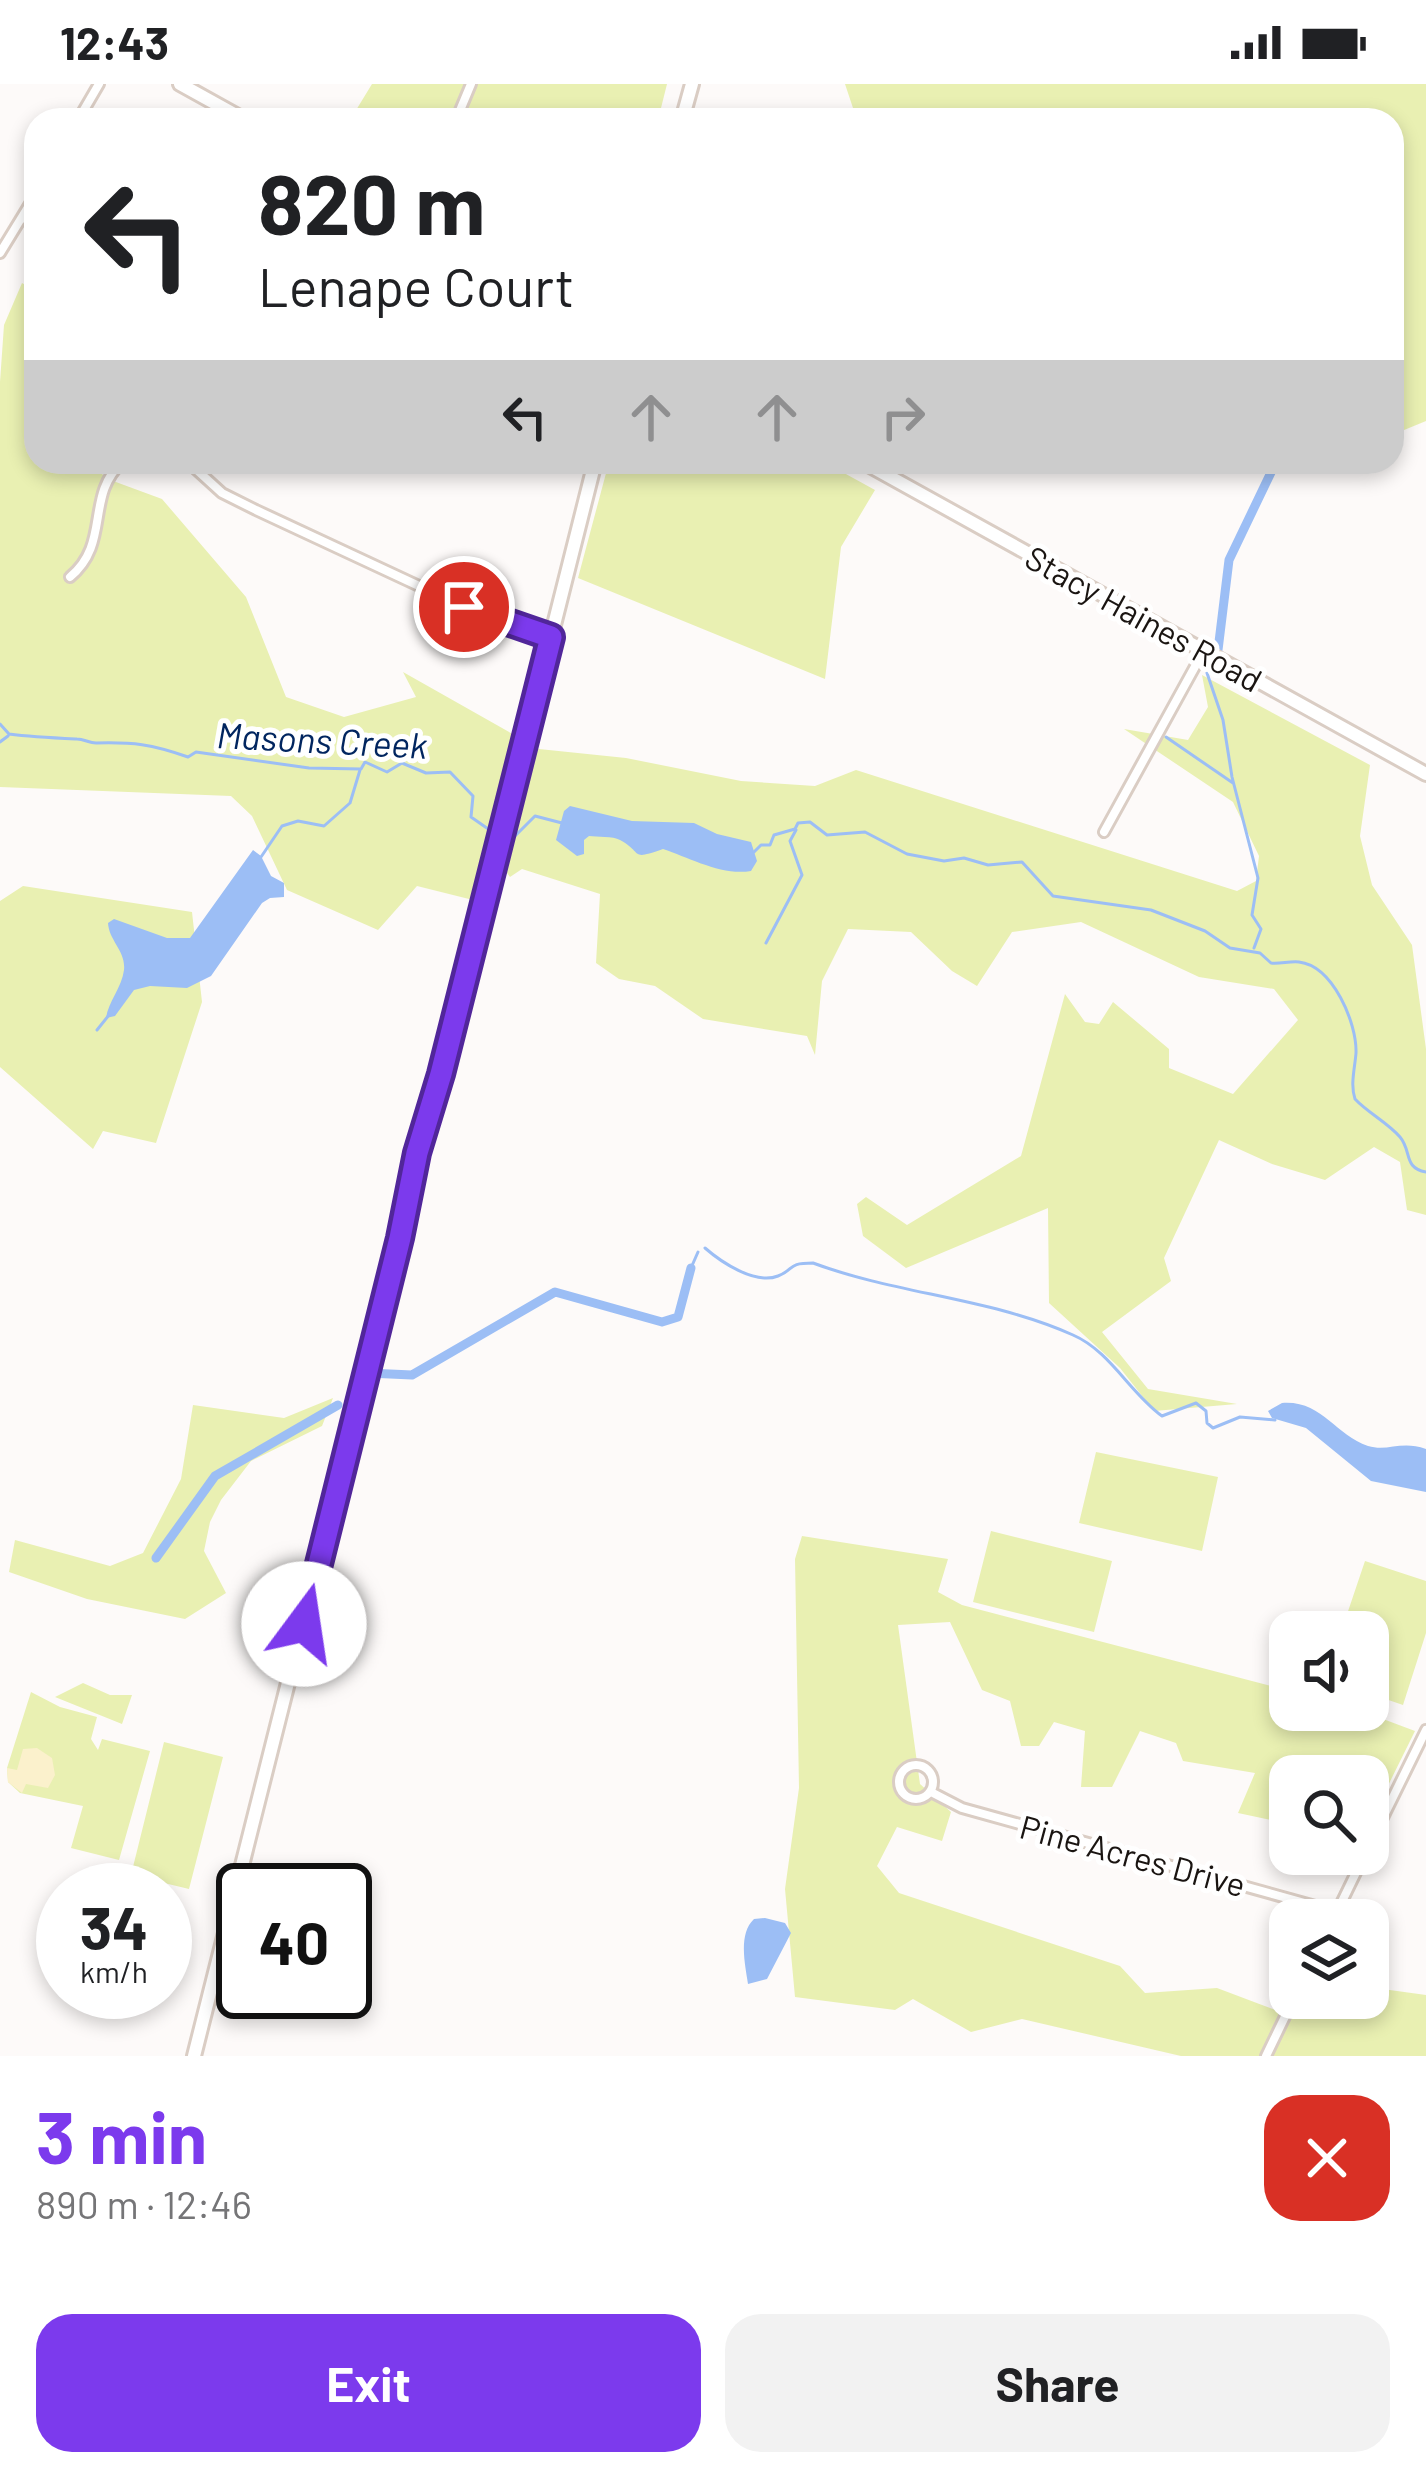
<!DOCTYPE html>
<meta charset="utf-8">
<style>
body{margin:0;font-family:Barlow,sans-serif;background:#f2f2f2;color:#202124;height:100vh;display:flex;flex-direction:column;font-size:45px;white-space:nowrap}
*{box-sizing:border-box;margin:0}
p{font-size:39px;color:#757577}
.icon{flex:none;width:66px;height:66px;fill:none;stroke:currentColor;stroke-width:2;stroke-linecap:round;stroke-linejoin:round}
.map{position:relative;height:1972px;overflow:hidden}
.sheet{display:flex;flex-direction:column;background:#fff;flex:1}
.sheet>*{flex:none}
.top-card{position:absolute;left:24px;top:24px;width:1380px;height:366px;border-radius:36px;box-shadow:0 6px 18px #0003;background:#fff;color:#202124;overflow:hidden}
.fabs{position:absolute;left:1269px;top:1527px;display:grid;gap:24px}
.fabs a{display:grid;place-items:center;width:120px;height:120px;border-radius:24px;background:#fff;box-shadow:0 6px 18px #0003;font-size:60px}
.speed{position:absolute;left:36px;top:1779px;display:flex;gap:24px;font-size:60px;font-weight:700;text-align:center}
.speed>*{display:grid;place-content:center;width:156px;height:156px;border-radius:50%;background:#fff;box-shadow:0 6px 18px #0003;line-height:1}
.speed small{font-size:30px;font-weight:400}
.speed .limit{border:6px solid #111;border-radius:18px;background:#fff;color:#111}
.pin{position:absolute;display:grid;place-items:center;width:102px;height:102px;color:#fff;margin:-51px;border:6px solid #fff;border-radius:50%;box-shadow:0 3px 12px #0007}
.me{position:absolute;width:132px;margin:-66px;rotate:14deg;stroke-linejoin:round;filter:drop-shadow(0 0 9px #0008)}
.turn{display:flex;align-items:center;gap:42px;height:252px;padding:0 36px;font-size:54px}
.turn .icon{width:156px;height:156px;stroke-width:2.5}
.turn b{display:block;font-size:84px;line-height:102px}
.lanes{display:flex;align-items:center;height:114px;padding:0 36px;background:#0003;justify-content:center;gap:60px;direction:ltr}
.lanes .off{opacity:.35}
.round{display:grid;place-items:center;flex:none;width:126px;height:126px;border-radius:36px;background:#f2f2f2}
.overview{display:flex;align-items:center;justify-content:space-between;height:204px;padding:0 36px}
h1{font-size:72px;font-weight:700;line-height:90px;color:#7c3aed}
.primary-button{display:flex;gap:24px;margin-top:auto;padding:24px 36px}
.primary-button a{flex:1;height:138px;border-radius:36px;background:#7c3aed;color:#fff;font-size:48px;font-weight:700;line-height:138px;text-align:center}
.primary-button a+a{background:#f2f2f2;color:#202124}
.status{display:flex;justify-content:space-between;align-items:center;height:84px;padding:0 60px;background:#fff;direction:ltr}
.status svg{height:33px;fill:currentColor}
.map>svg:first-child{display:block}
</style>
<div class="status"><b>12:43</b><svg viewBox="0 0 49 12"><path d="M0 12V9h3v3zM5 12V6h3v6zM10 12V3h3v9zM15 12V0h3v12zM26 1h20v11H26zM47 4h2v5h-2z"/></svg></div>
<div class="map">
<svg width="1426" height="1972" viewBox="0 0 1426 1972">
<rect width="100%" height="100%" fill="#fdfaf9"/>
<path fill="#e9f0b2" d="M372 0H667L658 36H350Z
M845 0H1426V337L1392 351V36H857Z
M22 199 36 207V378H94L105 394 162 415 246 513 286 613 344 633 416 613 403 588 539 665 626 674 741 697 815 702 856 686 1237 807 1256 797 1259 772 1233 718 1124 645 1188 656 1208 623 1202 591 1370 681 1360 752 1372 801 1412 861 1426 965V1131L1407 1126 1400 1078 1374 1063 1325 1096 1272 1080 1219 1056 1164 1174 1171 1197 1102 1248 1148 1305 1237 1320 1154 1327 1120 1284 1049 1219 1048 1124 906 1184 863 1152 857 1120 866 1113 907 1141 1021 1072 1065 910 1085 938 1099 940 1113 918 1169 965V984L1233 1010 1298 936 1274 905 1199 893 1081 838 1012 848 977 902 952 887 911 848 848 845 822 897 815 971 807 952 703 935 655 902 619 895 596 879 600 810 522 785 510 793 493 770 481 818 417 802 378 846 287 806 252 732 231 712 0 703V298L4 241Z
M609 378H824L875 406 841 463 825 595 578 494Z
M23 802 192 828 202 918 156 1059 103 1047 93 1065 0 983V817Z
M333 1314 322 1342 251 1377 221 1416 210 1438 204 1467 226 1509 185 1535 87 1515 9 1488 15 1456 110 1482 143 1469 181 1395 193 1321 284 1334Z
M1096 1368 1218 1393 1202 1467 1079 1439Z
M991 1447 1112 1477 1094 1548 973 1518Z
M802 1452 948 1475 938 1508 962 1521 1290 1607V1626H1359L1415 1647 1368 1742V1692H1290V1740L1238 1729 1255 1689 1183 1677 1176 1659 1140 1647 1112 1703H1081L1085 1647 1054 1638 1039 1662H1021L1010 1617 982 1606 950 1538 898 1541 920 1700 951 1728 942 1757 897 1743 877 1782 899 1809 1120 1882 1145 1909 1217 1904 1286 1930 1295 1914H1368V1903L1426 1911V1972H1181L1022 1935 971 1948 913 1915 895 1926 795 1913 785 1805 799 1704 795 1475Z
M1365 1477 1426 1497V1549L1403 1621 1368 1609V1548H1341Z
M83 1599 110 1611H132L122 1640 55 1613Z
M31 1608 60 1623 97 1633 91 1655 98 1666 102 1655 150 1667 119 1776 71 1764 83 1722 20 1709 8 1698 7 1684Z
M164 1658 223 1673 189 1805 131 1791Z"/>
<path fill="#fbf1cc" d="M37 1664 52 1674 55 1691 48 1704 26 1700 22 1709 8 1698 7 1684 17 1686 23 1665Z"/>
<path fill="#9cbef5" d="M570 722 632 737 694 739 717 750 751 758 757 777 751 787C722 792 690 774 663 765 629 777 644 769 620 756 613 752 597 753 589 752L584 756V770L577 772 556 756 564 727Z
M253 766 261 772 271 792 284 799V813L270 814 262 819 211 892 187 904 150 902 134 906 115 932 106 934C108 918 122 903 124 886 126 867 109 857 108 839L114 835 167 854H190Z
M1282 1319C1322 1316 1335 1351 1368 1362 1388 1368 1401 1356 1426 1365V1408L1371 1397 1306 1344 1272 1334 1268 1327Z
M765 1834 785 1839 791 1849 767 1895 748 1900C745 1880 738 1850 754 1835Z"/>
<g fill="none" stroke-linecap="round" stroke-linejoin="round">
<path stroke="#9cbef5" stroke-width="3" d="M1207 589 1223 636 1232 693 1258 794 1252 831 1261 845 1254 864
M0 640 9 650C32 653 55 654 77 655 84 655 89 659 96 659 133 658 151 660 188 673L196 668 309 684 361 685 365 678 387 688 402 679 426 689 450 688 473 712 471 733 494 749
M1166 653 1233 699
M0 658 8 652
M504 752 514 753 535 732 562 739
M754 768 761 761H770L774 751 795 745 798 739 810 738 827 751 865 748 907 770 944 777 964 774 988 781 1022 778 1053 812 1151 826 1205 847 1230 864 1260 869 1271 879C1280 880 1290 877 1299 878 1333 882 1357 939 1356 969 1355 983 1350 1001 1355 1015 1368 1029 1387 1038 1400 1053 1412 1067 1403 1084 1426 1088
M261 773 282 742 298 737 324 742 350 719 360 686
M766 859 802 791 790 757 796 746
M97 946 109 931
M705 1164C721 1178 755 1201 778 1192 796 1185 786 1179 813 1179 896 1210 991 1214 1073 1251 1110 1267 1130 1309 1162 1332L1196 1319 1206 1327 1207 1339 1213 1344 1240 1333 1275 1336
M691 1184 698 1168"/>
<path stroke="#9cbef5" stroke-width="9" d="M1218 566 1229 476 1276 378
M368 1289 412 1291 555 1208 662 1238 678 1233 691 1184
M156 1474 215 1392 338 1321"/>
<g stroke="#dacdc4" stroke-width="14">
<path id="street" d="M78 36 99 0
M456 36 471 0
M22 133 36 141
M0 169 36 110
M188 378 222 409 256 426 464 523 551 553
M70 493C111 459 85 412 122 378
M1104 748 1203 568
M899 1698a17 17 0 1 1 34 0a17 17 0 1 1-34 0Z
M931 1708 962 1724 1337 1828
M1368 1764 1426 1646
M1333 1836 1365 1770
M1266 1972 1294 1914"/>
</g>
<g stroke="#dacdc4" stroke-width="18">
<path id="secondary" d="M180 0 245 36
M682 36 692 0
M863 378 1426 690
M194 1972 400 1154 417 1068 441 990 595 378"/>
</g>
<use href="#street" stroke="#fff" stroke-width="8"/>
<use href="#secondary" stroke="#fff" stroke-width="12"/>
</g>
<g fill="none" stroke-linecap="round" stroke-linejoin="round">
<g stroke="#51269a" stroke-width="30">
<path id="route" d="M304 1540 400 1154 417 1069 441 990 551 553 464 523"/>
</g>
<use href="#route" stroke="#7c3aed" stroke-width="21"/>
</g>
<g text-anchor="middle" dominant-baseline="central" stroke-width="10" stroke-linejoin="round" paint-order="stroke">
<g font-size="33" fill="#1a1512" stroke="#fff">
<text transform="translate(1144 534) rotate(29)">Stacy Haines Road</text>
<text transform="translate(1133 1771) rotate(15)">Pine Acres Drive</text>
</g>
<g font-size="36" font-style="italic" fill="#01255f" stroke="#fff">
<text transform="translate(322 655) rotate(3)">Masons Creek</text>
</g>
</g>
</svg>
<div class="fabs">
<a><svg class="icon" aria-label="sound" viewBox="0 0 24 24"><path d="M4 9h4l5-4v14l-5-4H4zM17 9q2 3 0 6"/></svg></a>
<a><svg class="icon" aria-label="search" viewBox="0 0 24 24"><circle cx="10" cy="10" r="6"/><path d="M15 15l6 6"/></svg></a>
<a><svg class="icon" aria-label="layers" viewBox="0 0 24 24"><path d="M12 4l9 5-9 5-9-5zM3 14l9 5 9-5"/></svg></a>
</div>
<div class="speed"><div>34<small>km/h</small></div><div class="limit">40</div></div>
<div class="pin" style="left:464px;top:523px;background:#d93025"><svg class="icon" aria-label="arrive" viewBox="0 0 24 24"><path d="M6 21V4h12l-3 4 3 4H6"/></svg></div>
<svg class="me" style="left:304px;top:1540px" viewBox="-20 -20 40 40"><circle r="19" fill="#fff"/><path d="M0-13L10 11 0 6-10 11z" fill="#7c3aed"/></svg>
<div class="top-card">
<div class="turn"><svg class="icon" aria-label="left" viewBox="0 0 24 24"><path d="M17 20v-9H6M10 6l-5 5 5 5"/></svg><div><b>820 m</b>Lenape Court</div></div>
<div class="lanes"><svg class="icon" aria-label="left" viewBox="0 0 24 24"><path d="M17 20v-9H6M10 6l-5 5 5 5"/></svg><svg class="icon off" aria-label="ahead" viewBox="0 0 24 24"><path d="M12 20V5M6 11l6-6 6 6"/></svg><svg class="icon off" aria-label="ahead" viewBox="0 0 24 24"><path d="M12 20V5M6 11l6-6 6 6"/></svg><svg class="icon off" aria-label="right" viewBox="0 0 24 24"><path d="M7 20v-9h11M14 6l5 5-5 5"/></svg></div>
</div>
</div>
<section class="sheet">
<div class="overview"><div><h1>3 min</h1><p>890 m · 12:46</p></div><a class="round" style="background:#d93025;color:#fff"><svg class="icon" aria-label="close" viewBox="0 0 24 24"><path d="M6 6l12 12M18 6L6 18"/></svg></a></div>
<div class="primary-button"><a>Exit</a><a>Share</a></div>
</section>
